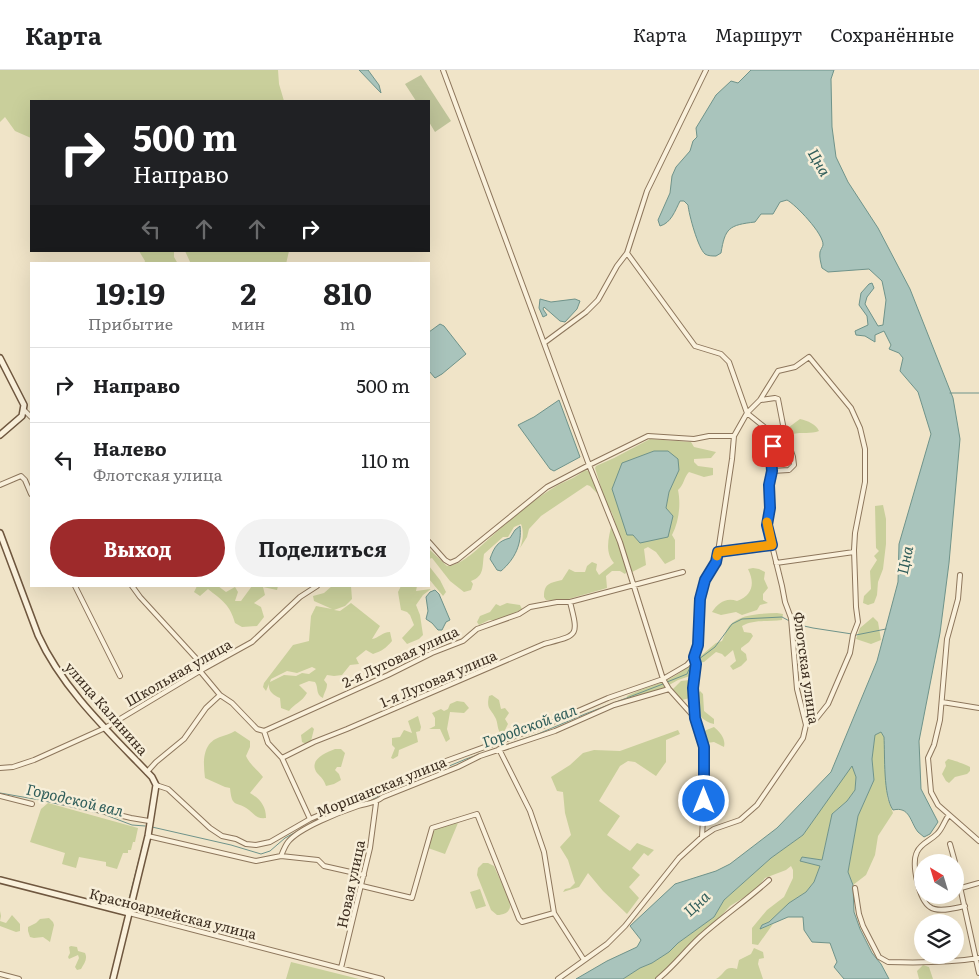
<!DOCTYPE html>
<html lang="ru">
<meta charset="utf-8">
<style>
body{margin:0;font-family:Literata,serif;background:#f2f2f2;color:#202124;height:100vh;display:flex;flex-direction:column;font-size:19px;white-space:nowrap}
*{box-sizing:border-box;margin:0}
p{font-size:16px;color:#757577}
.icon{flex:none;width:28px;height:28px;fill:none;stroke:currentColor;stroke-width:2;stroke-linecap:round;stroke-linejoin:round}
.map{position:relative;flex:1;overflow:hidden}
.drawer{position:absolute;left:30px;top:192px;width:400px;height:325px;display:flex;flex-direction:column;background:#fff;border-radius:0px;box-shadow:0 5px 20px #0002}
.drawer>*{flex:none}
.banner{position:absolute;left:30px;top:30px;width:400px;height:152px;border-radius:0px;box-shadow:0 5px 20px #0002;background:#202124;color:#fff;overflow:hidden}
.needle{width:32px;rotate:322deg}
.tools{position:absolute;left:914px;top:784px;display:grid;gap:10px}
.tools a{display:grid;place-items:center;width:50px;height:50px;border-radius:50%;background:#fff;box-shadow:0 5px 20px #0002;font-size:25px}
.pin{position:absolute;display:grid;place-items:center;width:42px;height:42px;color:#fff;margin:-21px;border-radius:10px;box-shadow:0 2px 8px #0006}
.me{position:absolute;width:55px;margin:-28px;rotate:0deg;stroke-linejoin:round;filter:drop-shadow(0 0 4px #0008)}
.turn{display:flex;align-items:center;gap:18px;height:105px;padding:0 20px;font-size:22px}
.turn .icon{width:65px;height:65px;stroke-width:2.5}
.turn b{display:block;font-size:35px;line-height:42px}
.lanes{display:flex;align-items:center;height:48px;padding:0 20px;background:#0003;justify-content:center;gap:25px;direction:ltr}
.lanes .off{opacity:.35}
.eta{display:flex;justify-content:space-evenly;align-items:center;height:85px;text-align:center}
.eta b{font-size:30px;font-weight:700;line-height:35px}
.action{display:flex;gap:10px;margin-top:auto;padding:10px 20px}
.action a{flex:1;height:58px;border-radius:30px;background:#9e2a2b;color:#fff;font-size:20px;font-weight:700;line-height:58px;text-align:center}
.action a+a{background:#f2f2f2;color:#202124}
ul{padding:0;list-style:none}
li{display:flex;align-items:center;gap:15px;height:75px;padding:0 20px;border-top:1px solid #e0e0e0}
li div{flex:1}
li b{display:block;font-size:19px}
li em{font-style:normal}
header{display:flex;align-items:center;gap:30px;box-sizing:border-box;height:70px;padding:0 25px;background:#fff;border-bottom:1px solid #e0e0e0}
header strong{font-size:24px}
nav{display:flex;gap:28px;margin-inline-start:auto;font-size:18px}
.map>svg:first-child{display:block}
</style>
<header>
<strong>Карта</strong>
<nav><a>Карта</a><a>Маршрут</a><a>Сохранённые</a></nav>
</header>
<div class="map">
<svg width="979" height="909" viewBox="0 0 979 909">
<rect width="100%" height="100%" fill="#f0e4c8"/>
<path fill="#c9cf9b" fill-rule="evenodd" d="M0 0H278L279 14 284 31H31V68L15 61 5 47 0 52Z
M139 181H174V187L178 194H144L145 191Z
M185 181H289L286 194H191Z
M800 349C808 351 816 354 819 361 811 364 802 362 792 364L790 369H783L781 363Z
M650 369 691 372 694 377 716 382 711 388 694 389V392L698 396 713 398V405L704 407 689 402C684 407 684 415 678 420 681 434 679 452 672 465L675 470V489L665 494 656 482 648 477 644 479 646 495 632 502 630 500 612 443 602 428 603 424 595 398 596 396 614 388ZM654 381 679 400 669 422 666 438 673 446 640 473 633 465 612 419 622 394Z
M585 400 590 401 599 417 597 423 590 416 587 415 541 446 529 459 527 467 520 478C523 471 524 461 521 454L514 457 508 467H503L484 484C482 496 485 506 471 511L473 514 471 520 464 522 450 511 432 488 429 489 430 480 447 496C459 496 473 483 482 475 506 454 530 431 558 415 568 410 575 408 585 400Z
M883 435 886 449V474L883 499 878 512 877 525 874 533 868 535 863 533 864 526 871 519 870 501 877 490 874 486 879 481 876 478 875 436Z
M612 453 628 500 625 504 620 501H612L606 506 607 518 565 530H546L544 527C544 513 550 513 562 510L569 499 575 502H585L587 496 592 492 597 494 596 500 599 505 614 493C604 481 609 467 612 453Z
M429 496 440 510 446 522 443 526 429 509Z
M753 498 759 499 765 502 764 509 768 518 763 524V530L768 533 760 535 757 540 742 545 736 542 721 545 712 542C718 533 726 527 737 531 753 525 755 513 748 499Z
M197 516H218L226 522 235 517 238 522 235 531H241L252 516H278L277 520 263 517 265 525 254 533 261 537 264 547 257 556 242 557 235 553C230 535 223 531 208 519L200 526 194 522Z
M332 516H351L352 529 345 536 334 540 340 541 351 533 380 556 372 569C379 568 382 562 390 562L392 571C386 578 382 581 373 584L366 580 356 588 359 594 350 595 342 605 334 606 327 605 324 610 327 614C327 620 324 622 323 628 315 624 319 618 315 612L309 611 299 615 307 623C302 632 294 634 289 641L281 638 280 628C273 625 268 621 269 614L266 621 263 617 264 613 293 575 309 571 311 546 316 536 332 539 314 531 313 526 324 523ZM312 597 316 599 309 604 302 603 296 606 284 605 270 612 271 609 287 601 297 603Z
M401 516H417L416 521 431 519 423 525 416 535 420 545 423 565 419 569 407 574 402 568 414 555 410 545 407 542 401 540 398 522Z
M507 533 520 535 522 539 508 547 499 550H489L479 555 477 552 480 546 490 542 496 534 500 536Z
M777 543 783 544 782 550C769 552 754 549 742 556L744 562 751 563 753 566 749 572 741 578V580L746 584 747 590 741 596 733 600 730 596 736 591 733 580 725 587 722 584 716 582 704 592 698 593 696 590 716 573 722 571C724 567 726 560 729 556 741 543 761 544 777 543Z
M873 547 878 552 881 570 871 574 856 569 860 558Z
M690 593 694 594V599L690 606 678 610 662 619 628 629 627 626C648 615 674 613 690 593Z
M689 610 691 613 690 628 682 630 672 620 681 611Z
M700 621 703 624 704 641 714 649V654C699 651 690 635 700 621Z
M492 625 499 630 501 639 505 638 509 643 505 649 508 654 503 664H501C497 659 498 654 496 649 491 638 486 640 489 626Z
M457 631 464 632 469 638 464 643 450 642 447 659 450 669 446 672 440 659H429L435 656V648L432 643 441 639 444 641 448 639 450 634Z
M418 646 421 657 420 661 416 662 418 672 399 680 398 686 393 689 391 688 395 678 392 675V668L400 667 404 660 412 663 408 651Z
M312 657 314 659 311 671 306 674 302 672 301 665Z
M714 657C720 662 726 669 724 677L714 672 707 673 704 661Z
M678 660 680 664 666 670V692L656 706 635 692 628 691 620 696 599 731 620 746 607 765 630 781 637 773 654 780 648 786 644 783 632 798 640 805 629 817 639 828 627 844 603 821 588 803 579 817 563 822 565 819 570 818 575 813 568 790 560 777 571 765 565 743 563 722 557 721 551 707 570 695 583 683 594 680 620 681Z
M235 661 250 671V677L246 686C250 695 257 699 263 707L250 723C260 729 266 736 266 748 257 749 255 745 249 740 236 730 232 739 230 718L225 717 205 708C203 692 202 673 220 667 225 665 230 664 235 661Z
M881 662 884 667 887 727 893 743 878 766 875 785 866 805 853 815 848 802 858 746 874 710 872 689 875 665Z
M335 679H341L345 683 341 697H337L335 700 339 704 341 710 334 714 326 716C324 710 321 707 317 703 308 690 325 683 335 679Z
M948 689C953 690 965 694 970 697V701L967 704 955 707 949 713 946 711 942 704 946 696 945 692Z
M852 695 856 707 855 720 847 731 832 744 822 790 802 787 800 791 820 796 814 812 806 822 789 833 769 852 762 855 760 859 773 854 758 875 752 874V858L767 840 784 827 793 808V800L791 796 786 800 765 808 756 820 730 836 715 853 698 865 687 880 671 896 656 909H623L640 898 652 893 669 882 678 873 714 847 724 830 771 788 803 765Z
M48 733 138 758 135 772H133L131 780H128V783H123L117 799 106 796V792L79 787 76 798 62 794 65 783 30 772 41 739Z
M458 753 445 784 428 778 434 759Z
M483 793H488L494 796C497 804 511 830 510 837 509 843 503 845 497 845L491 840 477 805 478 798Z
M480 819 486 836 476 839 470 822Z
M0 841 1 846 0 851 6 853 12 845 20 854V861L16 862 0 856Z
M49 848 53 852 54 855 50 872 43 867 34 868 30 867 28 861V857L36 853 40 849Z
M71 876 77 877 78 881 85 883C88 889 84 894 81 899L77 900 75 897 79 888 78 885 69 889 68 887 70 883 69 877Z
M754 878 763 882 764 888 759 889 758 894 763 909H716C726 903 724 895 737 899L739 890 751 884Z
M291 892 359 909H286Z
M923 895 929 897 933 909H919L917 901Z"/>
<path fill="#bfc49a" d="M421 5 451 51 435 62 429 52V31H416L405 14Z"/>
<path fill="#a9c4bc" stroke="#6f938a" d="M359 0H368L379 15 381 23Z
M751 0H834L831 9 832 57 836 87 848 112 878 158 910 219 953 328 960 369 949 493 940 563 919 671 921 719 938 752 930 764 924 767C922 765 920 764 918 762 910 752 910 736 893 740 883 726 885 685 884 667L881 662 875 665 872 689 874 710 858 746 848 802 853 815 854 842 860 859 872 883 881 894 889 909H844L834 897 837 892 830 873 812 872 804 860 803 847H788L760 859 762 855 769 852 789 833 806 822 814 812 820 796 800 791 802 787 822 790 832 744 847 731 855 720 856 707 852 696 803 765 771 788 724 830 714 847 678 873 669 882 652 893 640 898 623 909H576L607 891 637 877 641 870 630 856 675 814 716 801 730 794 777 758 831 702 877 591 898 512 899 474 931 364 918 322 900 301 903 288 899 283 889 279 891 275 884 261 875 265V272L865 266 856 265 855 261 868 255 867 246 859 235 861 223 869 214 872 213 874 218 867 227 865 234 878 256 883 255 886 230 882 211 869 199 828 202 822 198C821 193 819 187 820 182 820 181 823 176 823 175 824 164 795 134 787 130L780 132 773 144H761L755 152C729 155 725 158 721 183L716 186C712 186 708 186 705 184 698 178 689 145 688 135L684 131H680C675 141 671 153 660 156L658 150 670 123 672 106 676 97 690 81 693 71 697 67 696 58 716 25 731 11 738 13Z
M540 229 551 232 575 229 580 231 577 239 565 252 560 251 544 237 543 239 547 245 543 247 539 238Z
M440 254 444 256 466 284 442 304 435 308 429 301V262Z
M559 330 580 387 554 401 550 399 518 355 534 347Z
M654 381H668L678 389 679 400 669 422 666 438 673 446 668 467 640 473 633 465H627L612 419 622 393Z
M520 456C522 474 515 489 501 501L497 500 490 489C494 477 498 471 510 468L515 460Z
M435 520 439 524 450 550 446 552 442 560H438L432 553 426 549 428 541 426 527 430 522Z"/>
<g fill="none" stroke-linecap="round" stroke-linejoin="round">
<path stroke="#6f938a" stroke-width="1" d="M950 323H979
M856 565 886 559
M667 612 687 604 691 595 715 577 732 554 742 549 782 547 795 554 813 558 852 564
M0 723 40 730 103 744 132 755 145 756
M368 732 382 724 466 689 538 664 585 644 663 614
M152 757 231 775 261 784 270 781 285 768 327 745 355 735
M127 837 144 770"/>
<g stroke="#8d765c" stroke-width="6">
<path id="street" d="M443 0 589 395 620 472 663 609 669 619 695 648
M627 183 695 276 721 284 729 292 747 343 760 330 778 301 795 297 809 287 851 338 860 358 865 379V412L855 463 854 480 856 537 858 552 853 565 850 583 828 634 816 649 806 655
M544 273 586 242 598 230 617 196 627 183 647 121 706 0
M761 330 775 328 778 329 784 360 793 387 794 395 789 400 772 401
M24 340 31 347
M0 415 21 406 25 410 31 424
M429 472 445 490 450 493 457 490 547 417 589 395 648 366 694 369 709 366H734
M718 482 772 475
M776 493 854 482
M960 505 958 529 947 569 940 650 934 675 928 688 931 722 938 735 979 771
M75 516 120 606
M132 516 140 527 205 598
M200 601 220 625 232 633 257 659 264 661 268 673 282 688 310 749
M942 632 979 638
M264 661 388 605 432 583 463 571 477 559 519 544 530 537 557 532H570L683 502
M499 679 530 741 544 782 554 843 584 890
M282 688 314 672 347 659 544 574C578 565 579 567 570 532
M0 698 13 697 34 690 105 658 205 598 252 572 300 527 317 516
M147 702 156 692 184 669 206 638 220 625
M156 715 168 719 210 758 222 766 236 769 246 774 256 775 270 772 310 749 446 691 548 654 608 628 663 609 687 595 694 587
M37 725 131 748 149 751
M0 726 32 734
M949 745C944 751 943 758 937 764 930 771 921 773 917 782 911 794 919 830 930 837 938 843 956 838 965 836
M148 766 256 791 281 786 318 790 324 796 364 805
M950 774 955 792
M281 786C283 781 285 776 288 772 299 758 340 742 358 736 368 733 374 734 383 727L458 697 480 686 555 661 614 635 669 619
M955 794 979 903
M362 816 412 828 432 758 477 744 519 849 522 852 554 843
M855 818 859 844 863 856 879 887 888 892C919 893 948 893 979 888
M961 818 979 813
M129 843 382 909
M341 898 370 778 376 733
M0 904 19 909
M558 909 607 874 625 856 679 788 702 767 714 759 740 750 757 735 803 668 806 655 797 619 791 548 785 532 782 516 767 455 770 438 769 415 772 401 771 387 774 369 768 360 747 343 734 366 732 389 718 482 716 492 705 510 700 529 698 575 694 587 696 594 693 618 695 648 704 677V731L702 767
M658 909C674 896 685 881 700 867 722 847 747 830 769 810"/>
</g>
<g stroke="#6f573f" stroke-width="8">
<path id="secondary" d="M0 288 24 335 22 346 0 365
M0 463 38 565C63 620 111 664 152 707L156 715 148 766 113 909
M0 810 129 843"/>
</g>
<use href="#street" stroke="#faf1dc" stroke-width="4"/>
<use href="#secondary" stroke="#faf1dc" stroke-width="5"/>
</g>
<g fill="none" stroke-linecap="round" stroke-linejoin="round">
<g stroke="#114b97" stroke-width="12">
<path id="route" d="M704 731V677L695 648 693 618 696 594 694 587 698 575 700 529 705 510 716 492 718 482 772 475 767 455 770 438 769 415 772 401 771 387 773 376"/>
</g>
<use href="#route" stroke="#1a73e8" stroke-width="9"/>
<path stroke="#f59e0b" stroke-width="9" d="M717 486 718 482 772 475 767 452"/>
</g>
<g text-anchor="middle" dominant-baseline="central" stroke-width="5" stroke-linejoin="round" paint-order="stroke">
<g font-size="14" fill="#3d2e20" stroke="#f7eed8">
<text transform="translate(400 586) rotate(-25)">2-я Луговая улица</text>
<text transform="translate(807 598) rotate(82)">Флотская улица</text>
<text transform="translate(178 602) rotate(-30)">Школьная улица</text>
<text transform="translate(438 608) rotate(-23)">1-я Луговая улица</text>
<text transform="translate(107 638) rotate(49)">улица Калинина</text>
<text transform="translate(381 716) rotate(-22)">Моршанская улица</text>
<text transform="translate(350 814) rotate(-78)">Новая улица</text>
<text transform="translate(173 843) rotate(14)">Красноармейская улица</text>
</g>
<g font-size="15" font-style="italic" fill="#2f5d5a" stroke="#f7eed8">
<text transform="translate(820 92) rotate(60)">Цна</text>
<text transform="translate(904 490) rotate(-78)">Цна</text>
<text transform="translate(529 655) rotate(-20)">Городской вал</text>
<text transform="translate(75 729) rotate(13)">Городской вал</text>
<text transform="translate(696 833) rotate(-43)">Цна</text>
</g>
</g>
</svg>
<div class="tools">
<a><svg class="needle" viewBox="-14 -14 28 28"><path d="M0-13l5 13h-10z" fill="#e53935"/><path d="M0 13l5-13h-10z" fill="#757577"/></svg></a>
<a><svg class="icon" aria-label="layers" viewBox="0 0 24 24"><path d="M12 4l9 5-9 5-9-5zM3 14l9 5 9-5"/></svg></a>
</div>
<div class="pin" style="left:773px;top:376px;background:#d93025"><svg class="icon" aria-label="arrive" viewBox="0 0 24 24"><path d="M6 21V4h12l-3 4 3 4H6"/></svg></div>
<svg class="me" style="left:704px;top:731px" viewBox="-20 -20 40 40"><circle r="17" fill="#1a73e8" stroke="#fff" stroke-width="3"/><path d="M0-11L8 9 0 5-8 9z" fill="#fff"/></svg>
<div class="banner">
<div class="turn"><svg class="icon" aria-label="right" viewBox="0 0 24 24"><path d="M7 20v-9h11M14 6l5 5-5 5"/></svg><div><b>500 m</b>Направо</div></div>
<div class="lanes"><svg class="icon off" aria-label="left" viewBox="0 0 24 24"><path d="M17 20v-9H6M10 6l-5 5 5 5"/></svg><svg class="icon off" aria-label="ahead" viewBox="0 0 24 24"><path d="M12 20V5M6 11l6-6 6 6"/></svg><svg class="icon off" aria-label="ahead" viewBox="0 0 24 24"><path d="M12 20V5M6 11l6-6 6 6"/></svg><svg class="icon" aria-label="right" viewBox="0 0 24 24"><path d="M7 20v-9h11M14 6l5 5-5 5"/></svg></div>
</div>
<section class="drawer">
<div class="eta">
<div><b>19:19</b><p>Прибытие</p></div>
<div><b>2</b><p>мин</p></div>
<div><b>810</b><p>m</p></div>
</div>
<ul>
<li><svg class="icon" aria-label="right" viewBox="0 0 24 24"><path d="M7 20v-9h11M14 6l5 5-5 5"/></svg><div><b>Направо</b></div><em>500 m</em></li>
<li><svg class="icon" aria-label="left" viewBox="0 0 24 24"><path d="M17 20v-9H6M10 6l-5 5 5 5"/></svg><div><b>Налево</b><p>Флотская улица</p></div><em>110 m</em></li>
</ul>
<div class="action"><a>Выход</a><a>Поделиться</a></div>
</section>
</div>
